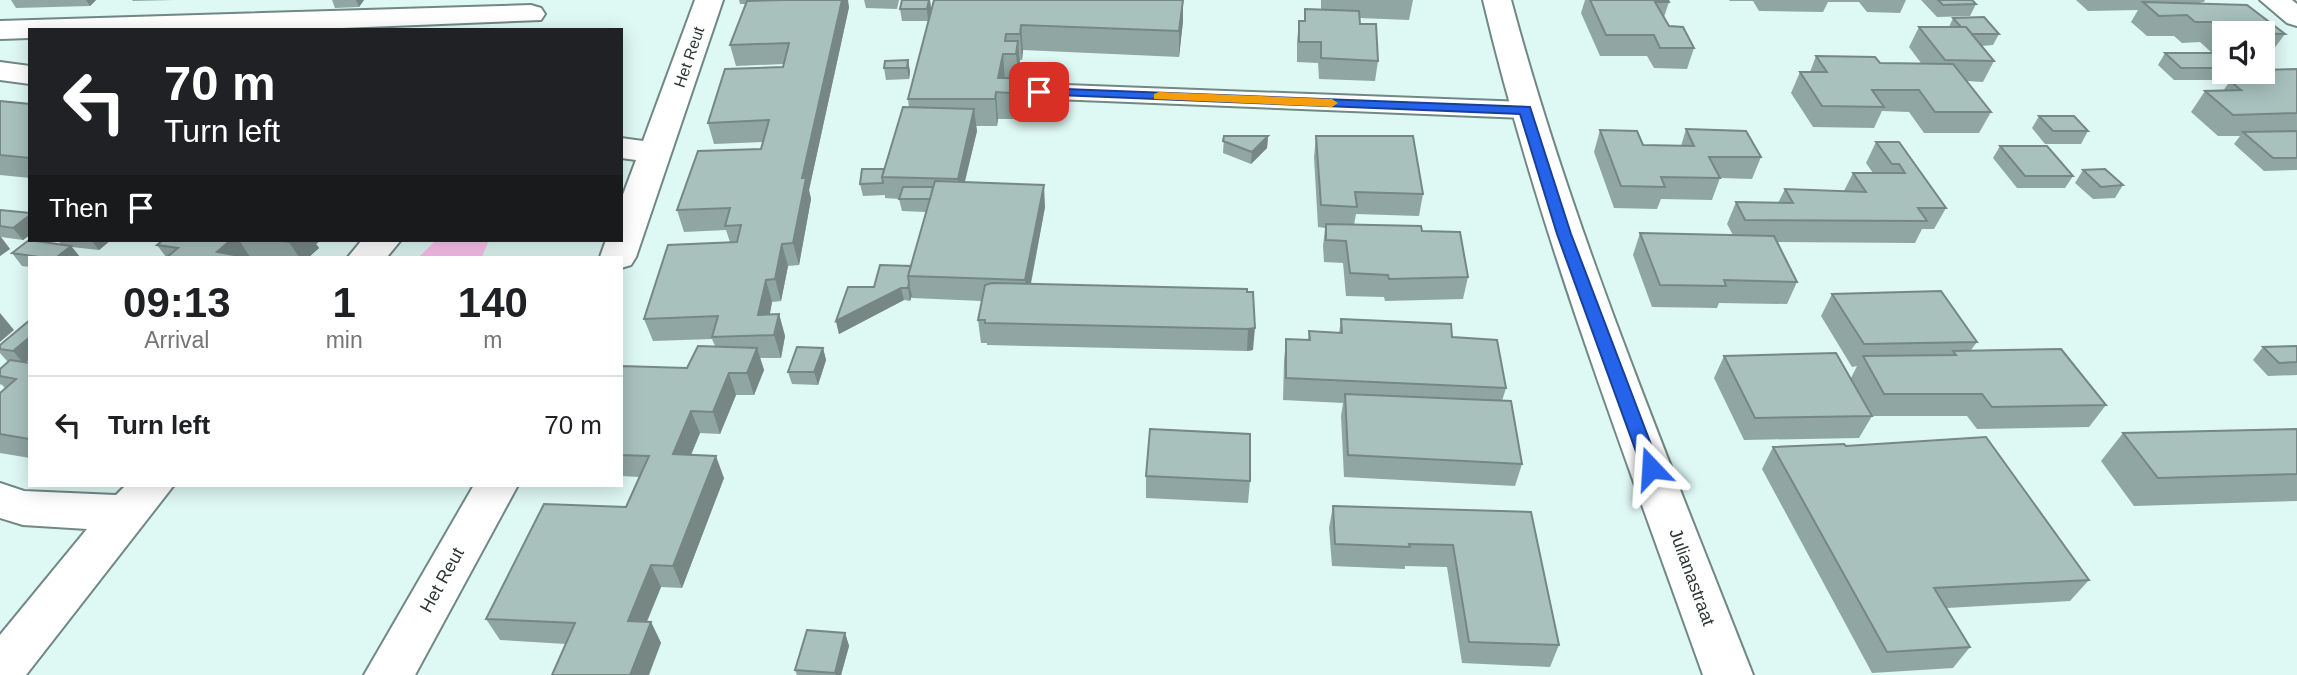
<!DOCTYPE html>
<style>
body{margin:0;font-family:Helvetica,sans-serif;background:#f6f6f6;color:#202124;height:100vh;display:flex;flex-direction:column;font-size:26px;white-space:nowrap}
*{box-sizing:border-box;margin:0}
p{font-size:23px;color:#757577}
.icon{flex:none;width:38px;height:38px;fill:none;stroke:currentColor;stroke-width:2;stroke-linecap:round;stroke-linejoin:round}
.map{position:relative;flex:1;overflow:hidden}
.drawer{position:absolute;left:28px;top:256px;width:595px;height:231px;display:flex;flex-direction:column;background:#fff;border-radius:0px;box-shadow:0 4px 18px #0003}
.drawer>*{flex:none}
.top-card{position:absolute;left:28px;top:28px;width:595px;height:214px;border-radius:0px;box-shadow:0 4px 18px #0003;background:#202124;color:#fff;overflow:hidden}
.buttons{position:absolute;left:2212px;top:21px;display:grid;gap:14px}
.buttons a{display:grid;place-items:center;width:63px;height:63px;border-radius:0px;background:#fff;box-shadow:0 4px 18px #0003;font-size:35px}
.pin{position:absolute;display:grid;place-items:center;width:60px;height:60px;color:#fff;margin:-30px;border-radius:14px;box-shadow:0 4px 10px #0006}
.me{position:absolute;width:77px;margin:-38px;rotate:340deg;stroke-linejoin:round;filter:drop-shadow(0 0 5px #0008)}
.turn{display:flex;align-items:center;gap:24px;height:147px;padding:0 21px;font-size:32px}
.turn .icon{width:91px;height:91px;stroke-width:2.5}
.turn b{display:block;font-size:49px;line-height:60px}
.then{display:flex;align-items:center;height:66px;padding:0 21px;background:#0003;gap:14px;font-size:26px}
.eta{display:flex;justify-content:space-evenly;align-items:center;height:119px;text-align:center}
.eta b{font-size:42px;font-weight:600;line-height:49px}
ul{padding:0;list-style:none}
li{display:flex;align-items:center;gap:21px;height:98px;padding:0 21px;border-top:2px solid #e0e0e0}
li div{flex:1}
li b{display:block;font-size:26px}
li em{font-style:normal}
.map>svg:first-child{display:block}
</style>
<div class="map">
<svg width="2297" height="675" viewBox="0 0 2297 675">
<rect width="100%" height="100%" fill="#def8f4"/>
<path fill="#fcc0ee" d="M436 240H489L482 257H419Z"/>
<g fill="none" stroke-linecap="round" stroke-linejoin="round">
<g stroke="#718885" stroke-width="4">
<path id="service" d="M1039 84 1525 102 1535 104 1539 110 1535 116 1525 118 1030 98 1026 92 1030 86Z"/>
</g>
<g stroke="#718885" stroke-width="4">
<path id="minor" d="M695 0H723L636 257 631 265 621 268V257H600L606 240H621V200L636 160 621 158V138L643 141Z
M2260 0H2292L2297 4V26L2287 23Z
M531 5 541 8 545 14 541 20 293 30H30V38L0 39V21Z
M0 62 30 66V84L0 80Z
M362 240H401L387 257H348Z
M0 483 24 491 116 495 126 485H174L26 675H0V635L87 529 23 525 0 518Z
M474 485H518L415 675H364Z"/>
</g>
<g stroke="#718885" stroke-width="4">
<path id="tertiary" d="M1483 0H1511C1573 231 1666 452 1753 675H1703C1624 452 1538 231 1483 0Z"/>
</g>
<use href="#service" fill="#fff" fill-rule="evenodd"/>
<use href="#minor" fill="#fff" fill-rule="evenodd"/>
<use href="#tertiary" fill="#fff" fill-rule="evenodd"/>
</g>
<path fill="#90a6a3" d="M11 0H96L90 6 16 8Z
M132 0H174L133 1Z
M332 0H364L359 7 335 8Z
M739 0H770L849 7 809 190 811 199 799 265 788 266 781 301 772 302 770 314H779L785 336 781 358H760L764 370 754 395H736L720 434 700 433 691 455 724 478 682 588 661 587 647 622H651L661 643 566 644 500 640 486 619 626 507 639 477 621 476V366L687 368 715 346 712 339 653 341 644 319 730 242 726 230 684 232 677 210 761 149 763 142 714 144 708 123 783 67 784 64 736 66 730 45 746 4H740Z
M864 0H899L897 9 866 8Z
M902 0H930L931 9 928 21H902L900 9Z
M934 0 1183 21 1179 57 1023 50 1022 60H1020V67L1019 80H1012L1013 93H1030L1031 105 1029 119H998L997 126H976L977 131 965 182 1045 207 1031 284 1247 289 1253 350 1247 351 987 345V343H981L978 320 982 301 912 298V296L910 301 904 300 839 334 836 321 874 287 911 266 926 212 902 211 899 199 885 198V195L863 196 860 184 884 169 909 108 908 99Z
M1321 0H1413L1409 20 1359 18 1360 24 1378 61 1375 81 1319 79 1318 63 1297 62V42L1299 21H1304L1305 9H1321Z
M1585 0H1668L1669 2 1664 17 1669 26 1694 48 1687 69 1654 68 1647 56H1600L1581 13Z
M1729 0H1906L1900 13 1867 12 1859 2H1828L1823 12 1759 11 1753 1H1730Z
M1921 0H1972L1976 4 1970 16 1937 17Z
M2076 0H2205L2204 2 2199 3 2285 34 2270 54H2263V33H2224V72H2263L2297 69V170L2264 171 2234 144 2240 136H2218L2191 112 2205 91H2223L2230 81 2237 80H2174L2158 65 2165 53H2212L2200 42 2182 43 2174 36H2147L2131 22 2138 10 2088 11Z
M1953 18 1999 34 1993 45 1981 46 1994 61 1983 82 1967 81 1991 112 1979 133H1924L1909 112 1882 111 1874 128 1813 127 1791 93 1800 72H1810L1816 56 1880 63H1921L1909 47 1919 27H1949Z
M908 60 910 72 909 79 886 80 884 68Z
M0 101 30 104V178L0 175Z
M2039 116 2088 131 2081 144H2045L2032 128Z
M1686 129 1761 157 1752 179 1720 178 1712 200 1661 199 1657 209 1614 208 1594 152 1600 130 1643 145 1681 146Z
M1224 136H1268L1267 148 1251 164 1223 153Z
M1316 136 1423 194 1419 216 1356 214 1354 225 1422 231 1468 277 1463 299 1385 301 1384 297 1346 296 1343 263 1324 262 1323 246 1325 228 1318 227 1314 157Z
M1876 142 1946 208 1934 229H1922L1915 243 1778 242 1797 282 1787 304 1719 303 1717 308 1652 307 1633 255 1640 233 1733 235 1727 224 1736 202 1778 203 1785 189 1844 191 1853 173H1873L1866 163Z
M2000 146 2073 176 2065 188H2017L1993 158Z
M2083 170 2123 185 2115 198 2093 199 2075 183Z
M0 210 30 213V235L23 240 1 237 10 249 0 256Z
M57 240H111L99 250 72 247 80 257H30V267L22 266 12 253 61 244Z
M163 240H321L316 244 319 248 309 257H166L157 245Z
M1832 294 1977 342 1971 350 2106 405 2089 427 1977 429 1967 416H1872L1859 438 1744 440 1714 378 1724 356 1851 378 1857 366 1852 367 1821 316Z
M1341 319 1452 337 1506 388 1502 401 1522 464 1515 486 1344 477 1341 416 1343 403 1283 400 1284 361 1286 339 1308 340 1309 331 1339 333Z
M30 320 26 362 30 363V458L0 453V393L5 388 1 384 0 385V369L9 361H7L0 353V345Z
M2297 346V375L2268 376 2253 360 2263 347Z
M823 348 826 360 818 385 792 384 788 372Z
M2297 429V501L2134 506 2101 461 2123 433Z
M1846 446 2089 580 2070 601 1947 608 1970 647 1953 668 1872 673 1762 469 1773 447Z
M1146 476 1250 481 1248 503 1146 498Z
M1333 506 1531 512 1559 645 1550 667 1462 663 1447 567 1405 566V569L1332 566 1329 528Z
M845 633 849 646 841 675H797L795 670Z"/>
<path fill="#768784" d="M86 0H96L90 6Z
M356 0H364L359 7Z
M842 0H848L849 7 809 190 811 199 799 265 793 243 802 178Z
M929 0H930L931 9 928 21 927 9Z
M1183 0V21L1179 57V31Z
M1021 25 1023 50 1022 60 1020 34Z
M1018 41 1020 67 1019 80 1016 54Z
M1003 54 1005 80 998 78Z
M908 60 910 72 909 79 907 68Z
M1012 78 1014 105 1011 107 1010 93Z
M996 92 998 119 997 126 995 99Z
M1030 93 1031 105 1029 119V107Z
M974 109 977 131 960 200 958 179Z
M1268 136 1267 148 1251 164 1252 152Z
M1044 185 1045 207 1027 302 1025 280Z
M30 215V235L23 240 13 228Z
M0 236 10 249 0 256Z
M91 240H111L99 250Z
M231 240H239L250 257H220L217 252Z
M291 240H321L316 244 319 248 309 257H299L289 242Z
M782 244 788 266 781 301 775 279Z
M71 246 80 257H57Z
M766 280 772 302 765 337 758 315Z
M909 283 912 296 910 301 908 288Z
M901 288 904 300 839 334 836 321Z
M0 313 14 330 0 342Z
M779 314 785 336 781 358 774 335Z
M1255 328 1253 350 1247 351 1248 329Z
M30 337V359L24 364 13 351Z
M757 348 764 370 754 395 747 373Z
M823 348 826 360 818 385 814 372Z
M729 373 736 395 720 434 713 412Z
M691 411 700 433 682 476 673 454Z
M716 456 724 478 682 588 673 566Z
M651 565 661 587 638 642 628 621Z
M651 622 661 643 649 675H630Z
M845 633 849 646 841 675H836L835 673Z"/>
<path fill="#a8c1bd" stroke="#768784" stroke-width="2" d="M785 0H842L802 178H806L793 243 782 244 775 279 766 280 758 315 779 314 774 335 712 337 718 316 644 319 668 245 737 242 741 225 725 226 730 208 677 210 698 151 761 149 769 120 708 123 725 69 783 67 789 43 730 45 747 1Z
M902 0H929L927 9H900Z
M934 0H1183L1179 31 1021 25 1020 34H1006L1005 41H1018L1016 54H1003L998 78H1012L1010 93 996 92 995 99H908Z
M1590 0H1668L1669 2H1655L1669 26 1683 27 1694 48H1660L1654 35H1606Z
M1938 0H1972L1976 4 1943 5Z
M2143 2 2247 5 2285 34 2227 33 2213 22H2195L2187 15 2159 16Z
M1305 9 1359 11 1360 24H1376L1378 61 1321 58V42H1299V21H1305Z
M1984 17 1999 34H1972L1966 27H1961L1953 18Z
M1919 27H1966L1994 61 1945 60Z
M2165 53H2224V68H2181Z
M1816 56 1875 57 1880 63 1953 64 1991 112H1935L1919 90H1872L1884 107 1822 106 1800 72H1827Z
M908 60 907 68H884L885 61Z
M2297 69V113L2233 115 2205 91 2241 90 2230 81 2255 80 2245 72H2263V70Z
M1013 93H1030L1029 107H1011Z
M0 101 30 104V158L0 155Z
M903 107 974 109 958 179 882 177Z
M2039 116H2074L2088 131H2053Z
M1686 129 1746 131 1761 157H1709L1720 178 1661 177 1665 187 1621 186 1600 130 1637 131 1643 145 1694 146Z
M2297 131V158H2273L2243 132Z
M1224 136H1268L1252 152 1223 141Z
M1316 136H1413L1423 194 1355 192 1357 207 1321 205Z
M1876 142H1899L1946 208H1918L1927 221 1745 220 1736 202 1793 203 1785 189 1866 192 1853 173H1905L1899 164H1892Z
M2000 146H2047L2073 176H2025Z
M862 169H884L882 177 883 183 860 184Z
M2105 169 2123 185 2101 187 2083 170Z
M935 181 1044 185 1025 280 908 276Z
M903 187H933L930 199H899Z
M0 210 30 213V215L13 228 0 226Z
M1326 224 1421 226 1422 231 1460 232 1468 277 1389 279 1388 275 1350 273 1346 241 1326 240Z
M1640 233 1774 236 1797 282 1724 280 1726 286 1660 285Z
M29 240 71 246 57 257H39L12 253Z
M163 240H231L217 252 234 255 231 257H167L178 248 157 245Z
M275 240H291L289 242Z
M880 265 911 266 908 276 909 283 908 288H901L836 321 848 287H874Z
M992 283 1247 289V292H1253L1255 328 1248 329 985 323V320H978L985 285Z
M1941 291 1977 342 1864 344 1832 294Z
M1341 319 1451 324 1452 337 1497 340 1506 388 1286 378V339L1310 340 1309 331 1342 333Z
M30 320V337L13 351 0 349V345Z
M698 346 757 348 747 373H729L713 412 691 411 673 454 716 456 673 566 651 565 628 621 651 622 630 675H552L575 623 486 619 544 504 626 507 649 456 621 455V366L687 368Z
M2297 346V362L2279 363 2263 347Z
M797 347 823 348 814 372H788Z
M2061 349 2106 405 1992 407 1982 394H1884L1863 356 1956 355 1953 351Z
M1836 353 1872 416 1755 418 1724 356Z
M10 360 30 363 29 439 0 434V393L16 379 0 376V369Z
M1345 394 1511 401 1522 464 1348 455Z
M1150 429 1250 434V481L1146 476Z
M2297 429V474L2158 478 2123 433Z
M1986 437 2089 580 1934 588 1970 647 1887 652 1773 447 1844 444 1846 446Z
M1333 506 1531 512 1559 645 1469 642 1453 545 1409 544 1410 547 1335 544Z
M807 630 845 633 835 673 795 670Z"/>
<path fill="#2563eb" stroke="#184099" stroke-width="2" d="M1039 88 1530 107 1571 234 1660 468 1657 472H1645L1642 468 1557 234 1520 114 1034 94 1033 92Z"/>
<path fill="#f59e0b" d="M1159 92 1332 99 1338 103 1332 107 1154 99V94Z"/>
<g text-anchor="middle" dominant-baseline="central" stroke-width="6" stroke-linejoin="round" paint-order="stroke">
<g font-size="16" fill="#2d3735" stroke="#fff">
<text transform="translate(689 57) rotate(-71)">Het Reut</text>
</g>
<g font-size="18" fill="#2d3735" stroke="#fff">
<text transform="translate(1692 577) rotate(70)">Julianastraat</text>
<text transform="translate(442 580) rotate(-61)">Het Reut</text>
</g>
</g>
</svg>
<div class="buttons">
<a><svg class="icon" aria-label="sound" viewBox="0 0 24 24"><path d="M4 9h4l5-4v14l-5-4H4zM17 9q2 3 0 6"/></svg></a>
</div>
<div class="pin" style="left:1039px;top:92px;background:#d93025"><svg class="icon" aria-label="arrive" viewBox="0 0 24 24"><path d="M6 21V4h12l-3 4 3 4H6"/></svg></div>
<svg class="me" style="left:1651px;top:468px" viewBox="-20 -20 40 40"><path d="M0-17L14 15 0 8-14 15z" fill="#2563eb" stroke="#fff" stroke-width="4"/></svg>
<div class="top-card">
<div class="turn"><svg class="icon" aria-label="left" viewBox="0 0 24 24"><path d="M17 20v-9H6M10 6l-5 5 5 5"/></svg><div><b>70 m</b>Turn left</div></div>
<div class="then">Then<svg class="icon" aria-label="arrive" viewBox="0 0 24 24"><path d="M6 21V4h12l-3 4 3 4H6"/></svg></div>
</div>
<section class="drawer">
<div class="eta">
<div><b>09:13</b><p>Arrival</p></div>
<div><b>1</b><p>min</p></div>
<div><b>140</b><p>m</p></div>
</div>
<ul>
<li><svg class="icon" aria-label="left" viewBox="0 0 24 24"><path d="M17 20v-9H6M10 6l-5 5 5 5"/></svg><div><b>Turn left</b></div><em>70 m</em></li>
</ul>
</section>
</div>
